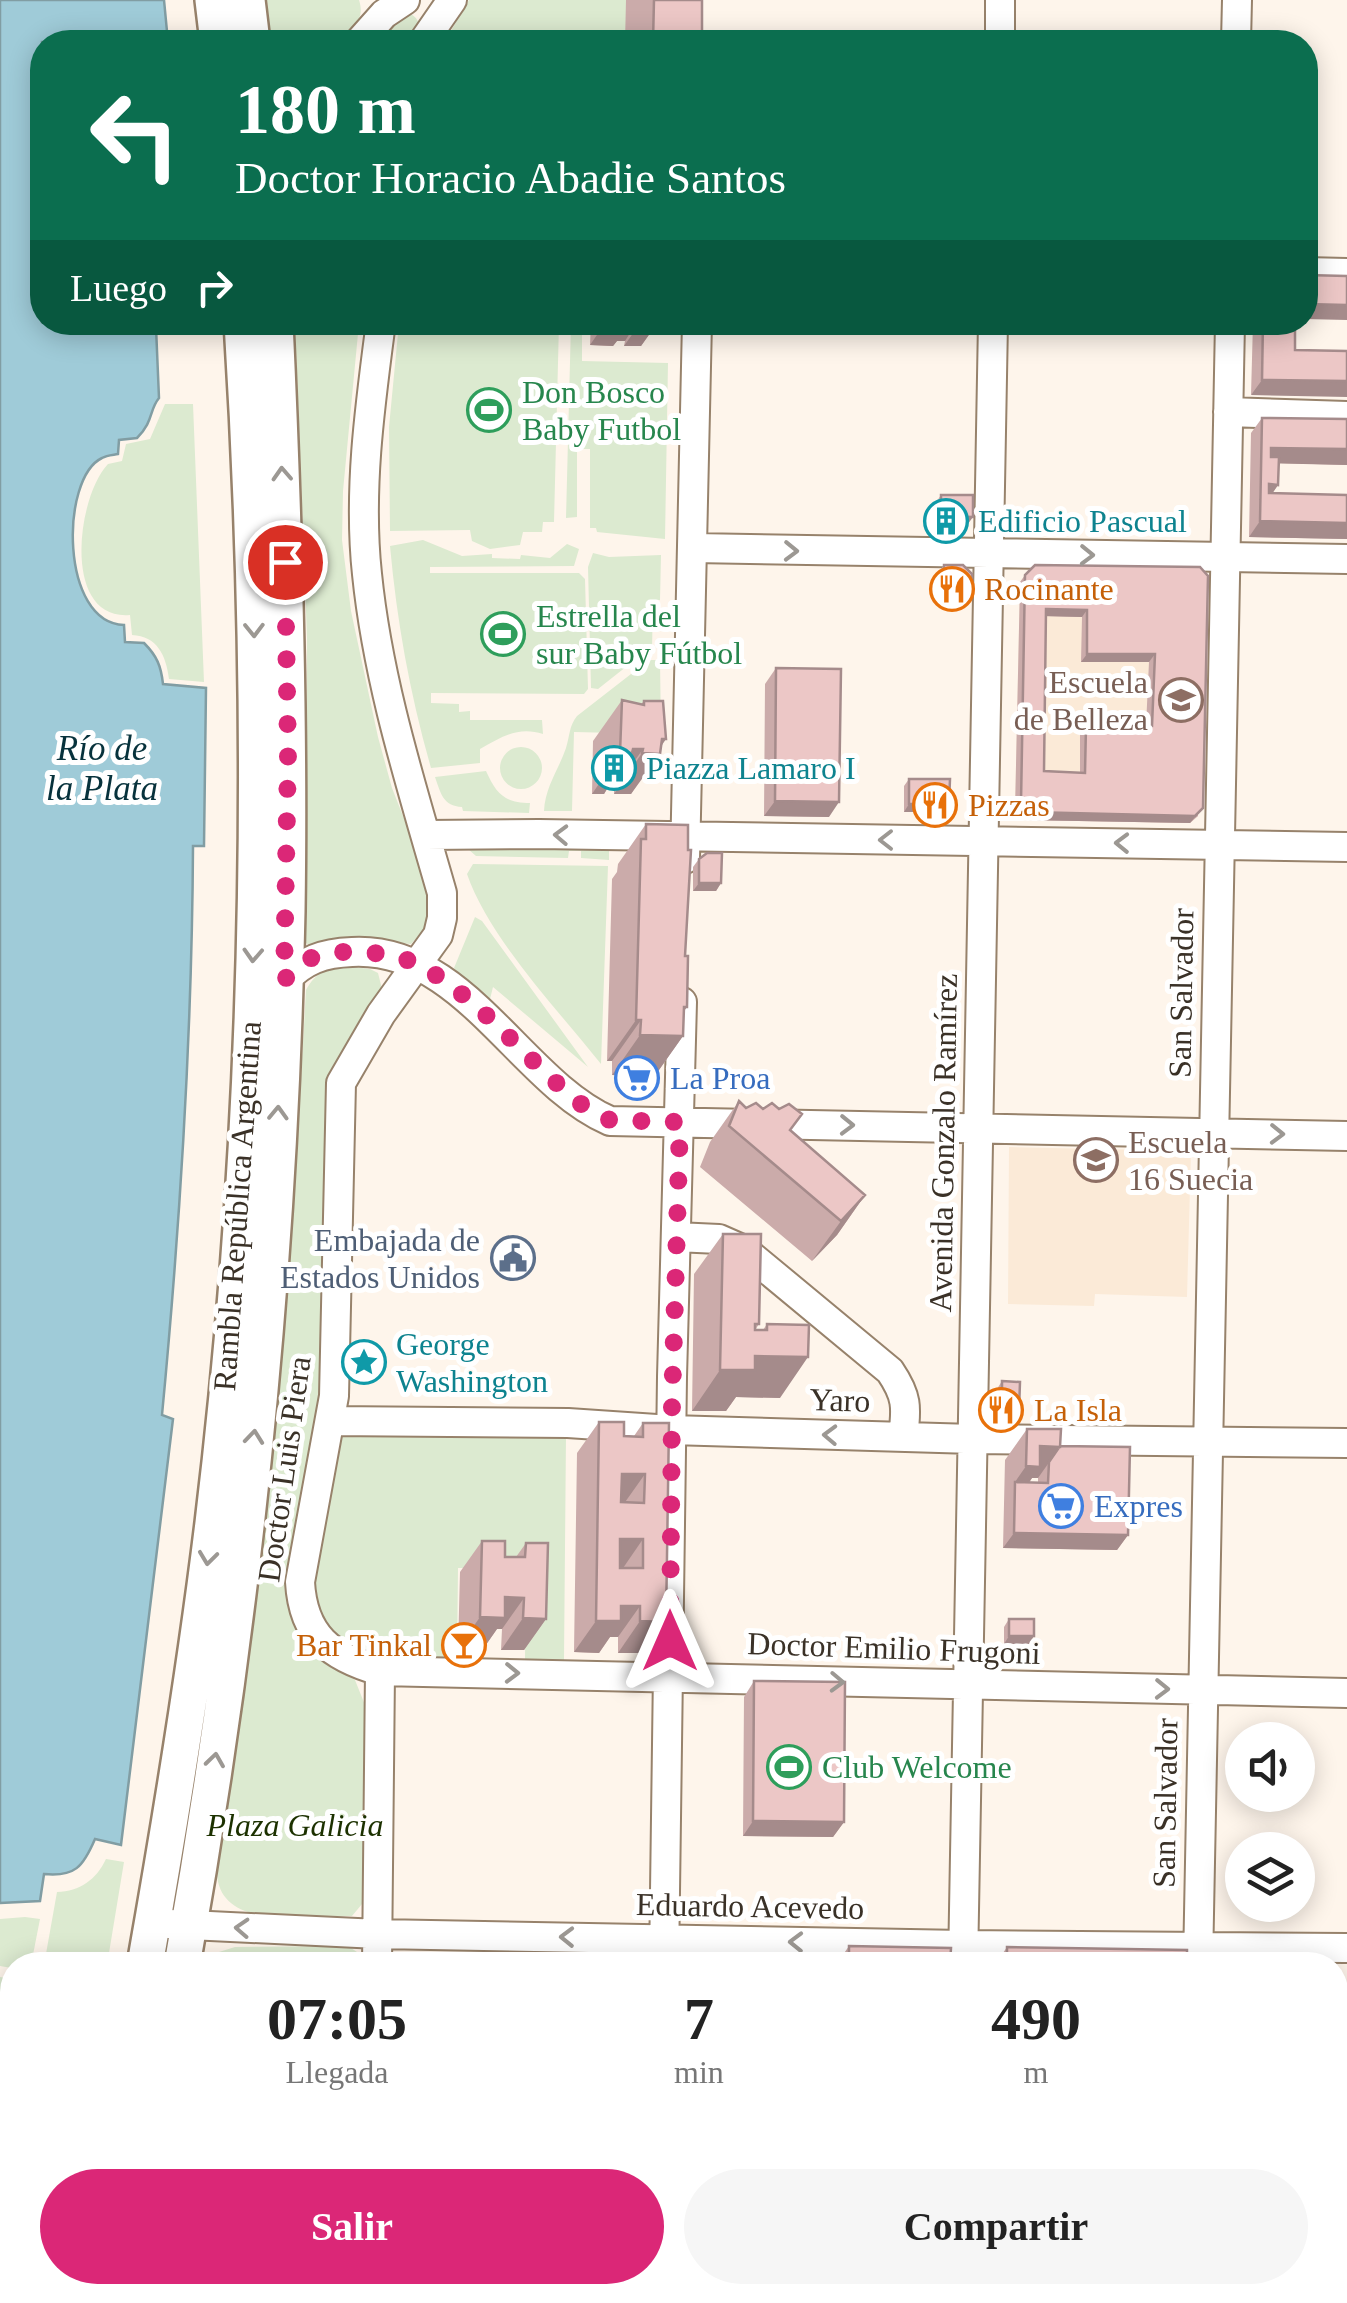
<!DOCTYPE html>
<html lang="es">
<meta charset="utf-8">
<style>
body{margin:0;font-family:Georgia,serif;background:#f6f6f6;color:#222;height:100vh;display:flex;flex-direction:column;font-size:38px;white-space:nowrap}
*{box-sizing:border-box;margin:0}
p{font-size:32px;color:#767676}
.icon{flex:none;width:55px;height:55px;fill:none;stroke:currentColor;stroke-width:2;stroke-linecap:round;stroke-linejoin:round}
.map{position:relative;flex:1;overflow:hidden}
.drawer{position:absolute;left:0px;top:1952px;width:1348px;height:352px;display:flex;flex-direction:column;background:#fff;border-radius:40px 40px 0 0;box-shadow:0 5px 25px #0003}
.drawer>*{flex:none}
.top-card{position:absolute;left:30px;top:30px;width:1288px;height:305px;border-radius:40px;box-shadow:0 5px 25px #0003;background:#0b6e4f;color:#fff;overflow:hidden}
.fabs{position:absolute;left:1225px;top:1722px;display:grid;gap:20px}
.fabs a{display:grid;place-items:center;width:90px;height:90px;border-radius:50%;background:#fff;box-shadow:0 5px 25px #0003;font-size:50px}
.pin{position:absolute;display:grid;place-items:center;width:85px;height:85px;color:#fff;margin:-42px;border:5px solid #fff;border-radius:50%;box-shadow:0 2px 10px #0007}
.me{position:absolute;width:110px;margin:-55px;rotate:0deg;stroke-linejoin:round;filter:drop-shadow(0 0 8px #0008)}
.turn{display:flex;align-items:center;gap:35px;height:210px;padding:0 40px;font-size:45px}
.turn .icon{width:130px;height:130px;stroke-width:2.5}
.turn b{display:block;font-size:70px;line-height:85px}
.then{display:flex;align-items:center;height:95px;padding:0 40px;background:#0003;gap:20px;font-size:38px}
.eta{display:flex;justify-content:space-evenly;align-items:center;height:170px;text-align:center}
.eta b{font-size:60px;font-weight:600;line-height:70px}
.cta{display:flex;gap:20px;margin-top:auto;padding:20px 40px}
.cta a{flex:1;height:115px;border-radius:60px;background:#db2777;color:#fff;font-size:40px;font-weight:600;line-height:115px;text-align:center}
.cta a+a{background:#f6f6f6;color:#222}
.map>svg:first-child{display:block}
</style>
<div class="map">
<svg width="1347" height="2303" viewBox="0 0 1347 2303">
<rect width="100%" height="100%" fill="#fef5eb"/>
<path fill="#fbead7" d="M1020 582 1202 584 1198 816 1190 823 1023 820 1015 811Z
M1009 1147 1191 1151 1187 1297 1095 1294 1094 1306 1008 1304Z"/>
<path fill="#dcead0" d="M267 0H359C366 21 351 29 337 42H271Z
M469 0H631L630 42H449L452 29Z
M391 27a14 14 0 1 1 28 0a14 14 0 1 1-28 0Z
M295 323H359L343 491 342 540 351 611 378 737 392 788 431 887 434 918 411 944 358 940 311 947 306 943 307 638Z
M399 323H559L554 522H543L542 532H523L520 545 490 549 472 541 470 530 390 531 389 427Z
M571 323H582V361L668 363 665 539 597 532 596 528H590V449H577V517L566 518Z
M165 404H193L204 682 169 679C166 655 157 636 132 635L130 615C62 621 76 498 108 464L122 461 126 444 150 439Z
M423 540 462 556 492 554V558L520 559 521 555 550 558 567 544 579 549 574 566 430 567V573H579L585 579 588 689 584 694 431 693V703L459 704V712L470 711V720H542L543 734C518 726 502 737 480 749V763L431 768C410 694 397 623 390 546Z
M593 553 609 557 661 555 660 600H653L652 650 646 651 598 689 591 688 588 567Z
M649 660H660L661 734 574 732 572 811H544C545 787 559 769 566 748 570 735 569 726 577 716Z
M500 768a21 21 0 1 1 42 0a21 21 0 1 1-42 0Z
M486 771C496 793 504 803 530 803L529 813 463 811 462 807C443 806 441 794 435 777Z
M476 845 609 847V860L581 858V851H569L568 858 476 856 468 849Z
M473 864 608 866 601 1064C558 1010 489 938 467 874Z
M475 917 482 921 588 1067 493 987 490 999 457 972 454 968Z
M346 966 370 969 378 973 383 993 346 1052 325 1410 295 1567 342 1671 355 1680 367 1710 362 1904 352 1916C310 1916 219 1932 217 1873 263 1580 290 1286 306 990 316 972 326 969 346 966Z
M337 1432 566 1435 564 1660 525 1659 526 1568H458L457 1658 359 1657 345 1653 308 1604Z
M106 1859 124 1862 107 1965H44L57 1892C80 1891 96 1880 106 1859Z
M25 1917 40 1919 31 1965H12V1968L0 1966V1919Z
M348 1946 357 1952 362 1965H206L219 1952 235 1947Z
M0 1977 12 1979V2155L0 2152Z
M9 2163 12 2164V2257L0 2247V2215Z
M180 2293H352V2303H178Z"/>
<path fill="#9fcbd8" stroke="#819da3" stroke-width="2.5" d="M0 0H164L168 42H42V322L176 323 156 327 159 398C149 410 154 421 137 438L119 440 118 454C113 455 107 455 102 458 60 478 60 623 124 625L125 642 144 643C157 656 161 666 163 684L206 688 204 846H193C192 1036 180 1226 162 1415L173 1419 121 1845 95 1839C83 1867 75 1877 44 1874L40 1901 0 1903Z"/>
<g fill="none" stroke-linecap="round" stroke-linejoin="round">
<g stroke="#97826b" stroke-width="32">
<path id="minor" d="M359 42 384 14 405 0
M423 42 452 0
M1000 42V0
M1236 42 1237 0
M1305 272 1347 273
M381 322C370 405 358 491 367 574 378 683 412 788 442 893V918L438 935 381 1014 341 1083 334 1396 300 1582C303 1636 331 1657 380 1671L1347 1693
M1228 412 1347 416
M694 548 1347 559
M426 835 539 834 1347 847
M685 859 697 322
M284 981C304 960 323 953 352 952 464 946 520 1082 610 1121L1347 1136
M676 1237 719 1239 744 1250 890 1371C907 1396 907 1407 903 1437
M331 1421 568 1423 671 1430 973 1439 1347 1443
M169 1924 378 1934 963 1945 1347 1948
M377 1965 380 1671
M664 1965 672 1377 682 1002
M963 1965 993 322
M1198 1965 1230 322
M1335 2254H1347
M374 2292V2303
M661 2303V2292
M957 2303V2292
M1191 2303V2292"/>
</g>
<g stroke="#97826b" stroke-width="40">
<path id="major" d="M213 0 218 42
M247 0 252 42
M145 1965C171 1818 195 1671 213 1523 261 1126 267 721 242 322
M182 1965C244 1618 280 1263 287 911 290 714 284 518 275 322
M77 2303 80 2292
M116 2303 119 2292"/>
</g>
<use href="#minor" stroke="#fff" stroke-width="28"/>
<use href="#major" stroke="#fff" stroke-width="35"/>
</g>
<path fill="#cbabaa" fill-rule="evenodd" d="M626 0H702V42H625Z
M591 322H658L641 346H624L625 341H617L613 346 590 345Z
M1253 322H1295V350L1251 395Z
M1262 418 1347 419V465L1279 463 1278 485 1272 493 1347 495V539L1249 537 1251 433Z
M941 495 962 532H930L931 510Z
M944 565 967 597H937L938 573Z
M1200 567 1198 816 1190 823 1023 820 1015 811 1020 582 1025 575ZM1046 616 1082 617 1081 662H1149L1146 726H1086L1080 733V773L1044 771Z
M776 668 829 817 764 816 765 684Z
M622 700 641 704 644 701 661 746 631 794H614V790L607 789 604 794H592L593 741Z
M909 779 944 812H904V786Z
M646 824 685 956 683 1036 654 1077 612 1075V1061H607L612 879 617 872 618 864Z
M699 859 721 883 716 891H693V867Z
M739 1101 746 1108 779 1109 802 1114 790 1131 865 1195 837 1235 812 1261 700 1167 710 1142Z
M723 1234 759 1324 755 1330H763L767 1324 780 1398 736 1397 726 1411H692L694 1274Z
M1002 1381 1014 1419 1001 1418 996 1410 997 1389Z
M599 1422 624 1436H634L643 1423H669L644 1653H618V1637H610L599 1653 574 1652 577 1453Z
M1027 1429 1060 1446 1128 1535 1117 1550 1003 1548 1005 1460ZM1032 1478H1038V1483H1029Z
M482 1541 505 1557H516L526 1543 546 1619 524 1650H501L502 1629H497L483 1649H458L460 1572Z
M1009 1619 1029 1644H1004V1627Z
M754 1681 844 1822 833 1837 743 1836 744 1697Z
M849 1946 950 1965H836Z
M1007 1947 1187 1965H995Z
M996 2292H1028L1027 2303H995Z"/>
<path fill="#a58b8b" d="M1305 304 1347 305V320L1305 319Z
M606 322H637L625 341H617L613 346 590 345Z
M641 322H658L641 346H624Z
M1262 380 1347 381V397L1251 395Z
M1271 448 1347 449V465L1260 463Z
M1269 484 1278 485 1268 500H1259Z
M941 516 973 517 962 532H930Z
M1260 521 1347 523V539L1249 537Z
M943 589 972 590 967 597H937Z
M1046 609 1087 610 1082 617 1040 616Z
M1087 654H1155L1149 662H1081Z
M662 739H666L656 754H660L631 794H614L642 753Z
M633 749H643L614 790 607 789 604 794H592L620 753Z
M775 801 839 802 829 817 764 816Z
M909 804H949L944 812H904Z
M1203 808 1190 823 1023 820 1028 812Z
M699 883H721L716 891H693Z
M684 1007H687L667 1035 683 1036 654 1077 612 1075 640 1035Z
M636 1020H641L612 1061H607Z
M865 1195 837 1235 812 1261 841 1221Z
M755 1356 808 1357 780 1398 736 1397 726 1411H692L720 1370Z
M1006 1411H1019L1014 1419 1001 1418Z
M1040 1446 1060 1447 1038 1478H1032L1018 1498 1015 1482Z
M622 1474H645L623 1505H600Z
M1014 1533 1128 1535 1117 1550 1003 1548Z
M620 1539H643L621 1571H598Z
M505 1597 524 1598 502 1629H497L483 1649H458L480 1617Z
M621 1606H640L618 1637H610L599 1653 574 1652 596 1621Z
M523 1618 546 1619 524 1650H501Z
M640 1621 666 1622 644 1653H618Z
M1009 1636H1034L1029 1644H1004Z
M753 1821 844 1822 833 1837 743 1836Z"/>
<path fill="#ecc7c6" stroke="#a58b8b" stroke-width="2.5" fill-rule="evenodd" d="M654 0H702V42H653Z
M1305 275 1347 276V305L1305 304Z
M1263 322H1295V350L1347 351V381L1262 380Z
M1262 418 1347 419V449L1271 448V457H1279L1278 485 1269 484V493L1347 495V523L1260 521Z
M941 495H973V517L941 516Z
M944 565H963L972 574V590L943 589Z
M1035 565 1200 567 1208 576 1203 808 1195 816 1028 812 1021 803 1025 575ZM1046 609 1087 610V654H1155L1152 726H1086L1085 773 1044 771Z
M776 668 841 669 839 802 775 801Z
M622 700 644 705V701H663L666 739H662L660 754 642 753 643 749H633L632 753H620Z
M909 779H950L949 804H909Z
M646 824 688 825V850H691L685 956H688L687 1007H684L683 1036 640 1035 641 1020H636L641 839H646Z
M707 853H722L721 883H699V859Z
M739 1101 746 1108 756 1103 763 1109 772 1103 779 1109 789 1104 802 1114 790 1130 865 1195 841 1221 729 1126Z
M723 1234H761L759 1324H755V1330H767V1324L809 1325 808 1357 755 1356V1370H720Z
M1002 1381 1020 1382 1019 1411H1006L1002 1402Z
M599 1422H624V1436L643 1437V1423H669L666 1622 640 1621V1606H621V1621H596ZM622 1474H645L644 1503 621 1502ZM620 1539H643V1568H620Z
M1027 1429H1061L1060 1447 1040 1446V1467L1026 1466Z
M1060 1446 1130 1447 1128 1535 1014 1533 1015 1482 1048 1483 1049 1462Z
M482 1541H505V1557H525L526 1543H548L546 1619 523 1618 524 1598 505 1597V1618L480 1617Z
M1009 1619H1034V1636H1009Z
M754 1681 845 1682 844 1822 753 1821Z
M849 1946 951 1948 950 1965H849Z
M1007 1947 1187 1950V1965H1007Z
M1001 2292H1028L1027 2303H1000Z"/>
<defs><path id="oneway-chevron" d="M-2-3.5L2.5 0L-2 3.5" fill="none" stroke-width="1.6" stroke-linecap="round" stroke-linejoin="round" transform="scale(2.5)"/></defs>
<g stroke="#9c9893">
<use href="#oneway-chevron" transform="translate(282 474) rotate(-93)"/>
<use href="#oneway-chevron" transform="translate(791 551) rotate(1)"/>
<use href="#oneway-chevron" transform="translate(1087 555) rotate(1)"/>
<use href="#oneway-chevron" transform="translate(254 630) rotate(89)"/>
<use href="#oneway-chevron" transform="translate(561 835) rotate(-178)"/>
<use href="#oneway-chevron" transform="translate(886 840) rotate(-180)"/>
<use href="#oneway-chevron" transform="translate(1122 843) rotate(-179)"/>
<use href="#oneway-chevron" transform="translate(253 955) rotate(93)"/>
<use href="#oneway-chevron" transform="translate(278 1113) rotate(-88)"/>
<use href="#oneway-chevron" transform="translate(847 1125) rotate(1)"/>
<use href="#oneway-chevron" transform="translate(1277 1134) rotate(1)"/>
<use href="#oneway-chevron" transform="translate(830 1435) rotate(-178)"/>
<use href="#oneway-chevron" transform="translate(254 1437) rotate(-84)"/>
<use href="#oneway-chevron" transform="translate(208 1558) rotate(97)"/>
<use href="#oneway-chevron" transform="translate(512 1673) rotate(1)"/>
<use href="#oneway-chevron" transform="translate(837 1682) rotate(2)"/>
<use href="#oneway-chevron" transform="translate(1162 1689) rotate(1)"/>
<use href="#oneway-chevron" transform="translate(215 1760) rotate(-82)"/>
<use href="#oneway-chevron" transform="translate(242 1928) rotate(-177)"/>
<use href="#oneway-chevron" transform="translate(567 1937) rotate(-179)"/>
<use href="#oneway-chevron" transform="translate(796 1942) rotate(-179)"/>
</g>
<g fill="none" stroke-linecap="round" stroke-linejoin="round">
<path stroke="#db2777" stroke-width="18" stroke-dasharray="0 32.4" d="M285 562 288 754 284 980C291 973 298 965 307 960 334 946 395 951 421 966 487 1003 532 1069 593 1113L610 1120 680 1122 672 1404 670 1641"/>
</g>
<defs>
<g id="stadium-ring" transform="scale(2.25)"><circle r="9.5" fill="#fff" stroke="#2e9e5b" stroke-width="1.5"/><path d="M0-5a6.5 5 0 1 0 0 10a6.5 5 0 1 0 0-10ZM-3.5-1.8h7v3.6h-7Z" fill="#2e9e5b"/></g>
<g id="building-ring" transform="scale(2.25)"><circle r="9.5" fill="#fff" stroke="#0f9aa8" stroke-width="1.5"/><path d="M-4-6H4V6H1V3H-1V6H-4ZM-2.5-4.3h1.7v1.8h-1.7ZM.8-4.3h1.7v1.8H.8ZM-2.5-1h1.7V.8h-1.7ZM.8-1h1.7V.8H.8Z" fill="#0f9aa8"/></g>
<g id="restaurant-ring" transform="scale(2.25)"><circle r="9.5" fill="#fff" stroke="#e8710a" stroke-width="1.5"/><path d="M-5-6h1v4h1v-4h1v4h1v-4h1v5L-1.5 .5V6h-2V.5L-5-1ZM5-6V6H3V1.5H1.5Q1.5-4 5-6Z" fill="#e8710a"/></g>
<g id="school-ring" transform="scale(2.25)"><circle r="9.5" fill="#fff" stroke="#8d6e63" stroke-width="1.5"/><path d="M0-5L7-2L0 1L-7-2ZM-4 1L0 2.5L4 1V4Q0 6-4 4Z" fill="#8d6e63"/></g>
<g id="supermarket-ring" transform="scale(2.25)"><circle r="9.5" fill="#fff" stroke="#3f7fe0" stroke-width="1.5"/><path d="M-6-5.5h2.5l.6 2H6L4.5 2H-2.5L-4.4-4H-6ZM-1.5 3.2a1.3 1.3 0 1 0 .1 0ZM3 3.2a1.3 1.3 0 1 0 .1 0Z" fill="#3f7fe0"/></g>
<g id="civic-ring" transform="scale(2.25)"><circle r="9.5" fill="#fff" stroke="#5c6f8a" stroke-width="1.5"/><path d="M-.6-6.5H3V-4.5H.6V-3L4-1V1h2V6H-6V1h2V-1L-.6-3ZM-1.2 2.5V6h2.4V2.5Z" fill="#5c6f8a"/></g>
<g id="sight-ring" transform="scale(2.25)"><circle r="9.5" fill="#fff" stroke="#0f9aa8" stroke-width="1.5"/><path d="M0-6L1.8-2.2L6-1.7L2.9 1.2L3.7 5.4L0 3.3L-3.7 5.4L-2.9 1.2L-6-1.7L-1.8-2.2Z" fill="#0f9aa8"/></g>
<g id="bar-ring" transform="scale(2.25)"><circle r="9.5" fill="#fff" stroke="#e8710a" stroke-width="1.5"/><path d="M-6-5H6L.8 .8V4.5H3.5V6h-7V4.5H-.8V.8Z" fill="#e8710a"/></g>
</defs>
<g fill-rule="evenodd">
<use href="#stadium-ring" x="489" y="410"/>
<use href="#building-ring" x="946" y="521"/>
<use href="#restaurant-ring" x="952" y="589"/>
<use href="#stadium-ring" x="503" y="634"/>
<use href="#school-ring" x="1181" y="700"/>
<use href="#building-ring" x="614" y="768"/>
<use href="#restaurant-ring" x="935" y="805"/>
<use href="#supermarket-ring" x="637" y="1078"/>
<use href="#school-ring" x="1096" y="1160"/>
<use href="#civic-ring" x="513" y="1258"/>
<use href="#sight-ring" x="364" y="1362"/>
<use href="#restaurant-ring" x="1001" y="1410"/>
<use href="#supermarket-ring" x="1061" y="1506"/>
<use href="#bar-ring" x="464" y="1645"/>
<use href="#stadium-ring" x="789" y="1767"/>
</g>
<g text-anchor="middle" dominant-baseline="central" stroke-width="10" stroke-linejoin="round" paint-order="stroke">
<g font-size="32" fill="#27864d" stroke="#fff" text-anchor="start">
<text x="522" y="392">Don Bosco<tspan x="522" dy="37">Baby Futbol</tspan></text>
<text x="536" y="616">Estrella del<tspan x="536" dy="37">sur Baby Fútbol</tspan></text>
<text x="822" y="1767">Club Welcome</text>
</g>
<g font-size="32" fill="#0d838f" stroke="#fff" text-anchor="start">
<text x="978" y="521">Edificio Pascual</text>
<text x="646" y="768">Piazza Lamaro I</text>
<text x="396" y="1344">George<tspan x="396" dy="37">Washington</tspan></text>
</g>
<g font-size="32" fill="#c56008" stroke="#fff" text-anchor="start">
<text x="984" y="589">Rocinante</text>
<text x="968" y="805">Pizzas</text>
<text x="1034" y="1410">La Isla</text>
<text x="432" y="1645" text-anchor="end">Bar Tinkal</text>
</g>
<g font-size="32" fill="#785e54" stroke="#fff" text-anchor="end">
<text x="1148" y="682">Escuela<tspan x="1148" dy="37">de Belleza</tspan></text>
<text x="1128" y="1142" text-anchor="start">Escuela<tspan x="1128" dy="37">16 Suecia</tspan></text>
</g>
<g font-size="32" fill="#3a3127" stroke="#fff">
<text transform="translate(1181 993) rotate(-89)">San Salvador</text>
<text transform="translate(943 1143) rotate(-89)">Avenida Gonzalo Ramírez</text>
<text transform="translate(237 1206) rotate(-86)">Rambla República Argentina</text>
<text transform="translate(840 1400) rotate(2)">Yaro</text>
<text transform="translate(284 1469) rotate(-82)">Doctor Luis Piera</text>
<text transform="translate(894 1648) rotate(2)">Doctor Emilio Frugoni</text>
<text transform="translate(1165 1803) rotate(-89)">San Salvador</text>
<text transform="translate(750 1906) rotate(1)">Eduardo Acevedo</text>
</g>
<g font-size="32" fill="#366cbe" stroke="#fff" text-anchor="start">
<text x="670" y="1078">La Proa</text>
<text x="1094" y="1506">Expres</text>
</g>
<g font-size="32" fill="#4e5e75" stroke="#fff" text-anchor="end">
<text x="480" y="1240">Embajada de<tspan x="480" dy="37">Estados Unidos</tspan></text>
</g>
<g font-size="32" font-style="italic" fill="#1c3100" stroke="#fff">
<text x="295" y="1825">Plaza Galicia</text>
</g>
<g font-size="35" font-style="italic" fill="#07323c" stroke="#fff">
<text x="102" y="748">Río de<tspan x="102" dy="40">la Plata</tspan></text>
</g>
</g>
</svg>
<div class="fabs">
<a><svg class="icon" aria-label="sound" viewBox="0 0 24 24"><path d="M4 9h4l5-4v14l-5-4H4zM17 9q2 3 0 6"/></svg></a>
<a><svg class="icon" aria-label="layers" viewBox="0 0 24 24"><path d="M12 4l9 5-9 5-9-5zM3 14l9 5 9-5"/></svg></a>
</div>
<div class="pin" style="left:285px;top:562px;background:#d93025"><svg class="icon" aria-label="arrive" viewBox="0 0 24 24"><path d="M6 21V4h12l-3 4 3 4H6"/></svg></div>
<svg class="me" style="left:670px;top:1641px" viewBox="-20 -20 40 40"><path d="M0-17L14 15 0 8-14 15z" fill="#db2777" stroke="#fff" stroke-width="4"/></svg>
<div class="top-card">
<div class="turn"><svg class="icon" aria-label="left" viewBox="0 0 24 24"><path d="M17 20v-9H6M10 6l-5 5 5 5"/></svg><div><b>180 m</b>Doctor Horacio Abadie Santos</div></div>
<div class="then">Luego<svg class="icon" aria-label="right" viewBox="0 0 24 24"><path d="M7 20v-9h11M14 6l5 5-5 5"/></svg></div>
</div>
<section class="drawer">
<div class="eta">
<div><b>07:05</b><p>Llegada</p></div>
<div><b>7</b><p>min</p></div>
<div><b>490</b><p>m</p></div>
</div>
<div class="cta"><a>Salir</a><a>Compartir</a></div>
</section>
</div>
